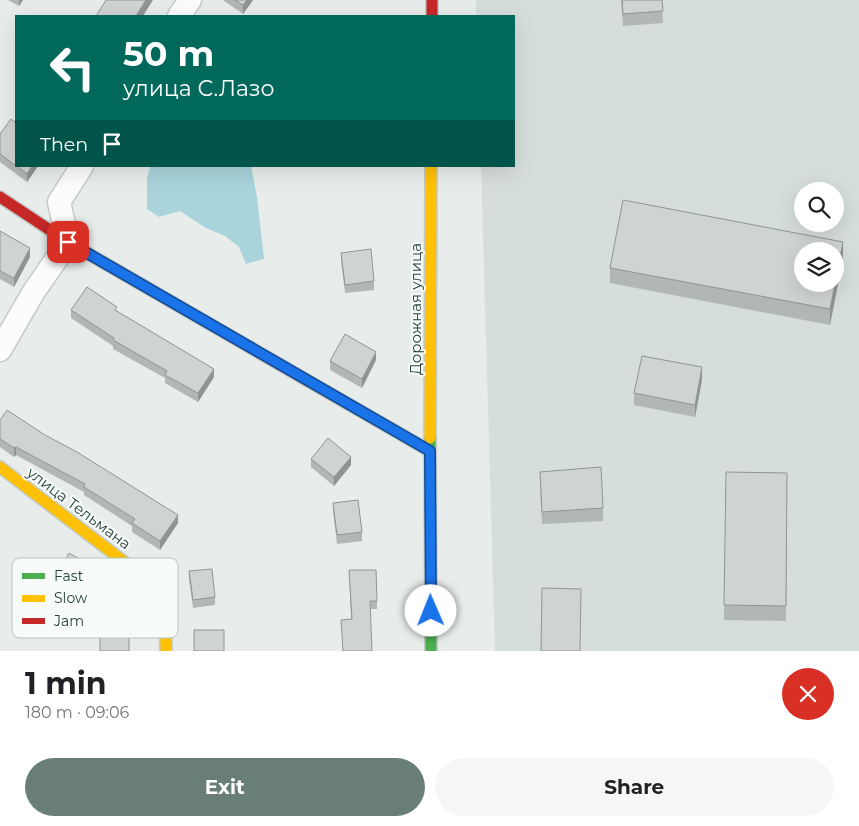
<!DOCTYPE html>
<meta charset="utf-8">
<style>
body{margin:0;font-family:Montserrat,sans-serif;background:#f6f6f6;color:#202124;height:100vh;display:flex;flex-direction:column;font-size:19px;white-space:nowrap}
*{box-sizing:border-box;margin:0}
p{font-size:16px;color:#757577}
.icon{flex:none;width:28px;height:28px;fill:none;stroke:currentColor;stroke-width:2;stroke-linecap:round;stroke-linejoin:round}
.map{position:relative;height:651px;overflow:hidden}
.panel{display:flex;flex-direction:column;background:#fff;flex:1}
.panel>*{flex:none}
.hud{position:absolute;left:15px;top:15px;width:500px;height:152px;border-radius:0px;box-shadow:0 5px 20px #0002;background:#00695c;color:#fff;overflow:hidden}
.controls{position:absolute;left:794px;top:182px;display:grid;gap:10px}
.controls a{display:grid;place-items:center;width:50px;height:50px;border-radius:50%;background:#fff;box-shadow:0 5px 20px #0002;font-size:25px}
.pin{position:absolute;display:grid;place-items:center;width:42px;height:42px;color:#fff;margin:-21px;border-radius:10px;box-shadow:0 2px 8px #0006}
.me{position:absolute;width:55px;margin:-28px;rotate:359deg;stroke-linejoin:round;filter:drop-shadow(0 0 4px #0008)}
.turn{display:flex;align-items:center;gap:18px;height:105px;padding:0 25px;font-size:22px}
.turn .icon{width:65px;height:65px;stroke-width:2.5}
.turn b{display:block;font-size:35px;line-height:42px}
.then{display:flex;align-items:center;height:48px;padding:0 25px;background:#0003;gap:10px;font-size:19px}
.round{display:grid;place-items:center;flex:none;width:52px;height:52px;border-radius:26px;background:#f6f6f6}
.headline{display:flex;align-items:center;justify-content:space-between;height:85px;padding:0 25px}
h1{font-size:30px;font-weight:700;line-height:38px}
.cta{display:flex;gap:10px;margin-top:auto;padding:10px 25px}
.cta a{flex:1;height:58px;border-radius:30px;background:#697e78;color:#fff;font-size:20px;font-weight:700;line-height:58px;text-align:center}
.cta a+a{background:#f6f6f6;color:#202124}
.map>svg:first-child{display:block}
</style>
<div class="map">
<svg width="859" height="651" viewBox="0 0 859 651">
<rect width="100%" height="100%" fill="#e8edeb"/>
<path fill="#d6dedb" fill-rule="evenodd" d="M476 0H859V651H495L481 166H514V16H476ZM802 191H835V224H802ZM802 251H835V284H802Z"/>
<path fill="#a9d4db" d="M150 166H251L257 197 264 259 246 264 239 247 225 236 206 228 180 211 159 217 147 209V179Z"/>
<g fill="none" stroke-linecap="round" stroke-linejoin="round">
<g stroke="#c5cac8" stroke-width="25">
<path id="street" d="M179 16 190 0
M0 350 33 293 68 242 59 202 82 166"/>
</g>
<g stroke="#c3cbc8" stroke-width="14">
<path id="fast" d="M430 438 431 651"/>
</g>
<g stroke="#c3cbc8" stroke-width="14">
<path id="slow" d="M310 382 430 451
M430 438 431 166
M0 467 165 593 166 651"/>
</g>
<g stroke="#c3cbc8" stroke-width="14">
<path id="jam" d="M432 0V16
M0 197 68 242 310 382"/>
</g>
<use href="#street" stroke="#fcfcfc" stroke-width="22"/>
<use href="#fast" stroke="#4caf50" stroke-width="11"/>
<use href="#slow" stroke="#ffc107" stroke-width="11"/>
<use href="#jam" stroke="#c62828" stroke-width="11"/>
</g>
<path fill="#b2b6b5" d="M8 0H23L19 6Z
M223 0H253L243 14Z
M621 0H662L663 23 623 26Z
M0 134 16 166H38L27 182 0 162Z
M0 231 30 257 14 287 0 279Z
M341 253 374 281V290L345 293 341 261Z
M843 258 830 325 610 283V268Z
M71 310 117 312 214 377 198 402 165 383V378L113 349V346L71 318Z
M376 360 362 388 330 370V361Z
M702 380 695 417 634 405V393Z
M0 420 178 523 160 550 132 532V526L84 495V492L16 455 14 457 0 447Z
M311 459 351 465 334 486 311 467Z
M540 472 603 508V521L542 524 540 484Z
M726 472 787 473 786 621 724 620Z
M333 503 362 532V541L337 544 333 511Z
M349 570 377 601V609H370L351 619Z
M189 571 215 597V605L193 608 189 580Z
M56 578 101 580 88 604 56 587Z"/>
<path fill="#919493" d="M19 0H23L19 6Z
M146 0H153L143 16H136Z
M247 0H253L243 14V5Z
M32 166H38L27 182V174Z
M843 242V258L830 325V309Z
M30 248V257L14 287V278Z
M376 352V360L362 388V379Z
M702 367V380L695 417V405Z
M214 369V377L198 402V393Z
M16 447V455L14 457V448Z
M351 457V465L334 486V477Z
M178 515V523L160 550V541Z
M101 571V580L88 604V595Z"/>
<path fill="#cfd4d2" stroke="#919493" d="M106 0H146L136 16H96Z
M235 0H247L243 5Z
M622 0H662L663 11 623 14Z
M11 119 16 123V166L0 154V134Z
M17 166H32L27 174Z
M623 200 843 242 835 284V251H802V284H835L830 309 610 268Z
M0 231 30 248 14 278 0 271Z
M371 249 374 281 345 285 341 253Z
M87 287 117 307 115 310 214 369 198 393 165 375 167 371 113 340 114 338 71 310Z
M345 334 376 352 362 379 330 361Z
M642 356 702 367 695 405 634 393Z
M7 410 45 435 77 452 178 515 160 541 132 523 135 519 84 487 85 484 16 447 14 448 0 439V420Z
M328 438 351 457 334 477 311 459Z
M601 467 603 508 542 512 540 472Z
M726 472 787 473 786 606 724 605Z
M358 500 362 532 337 535 333 503Z
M69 553 101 571 88 595 56 578Z
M212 569 215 597 193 600 189 571Z
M349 570H376L377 601H370L372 651H343L341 620 352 619Z
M542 588 581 589 580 651H541Z
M194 630H224V651H194Z
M129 632V651H100V633Z"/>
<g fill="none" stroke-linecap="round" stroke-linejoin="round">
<g stroke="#114b97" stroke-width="12">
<path id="route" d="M68 242 430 451 431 611"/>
</g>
<use href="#route" stroke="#1a73e8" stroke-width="9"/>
</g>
<g text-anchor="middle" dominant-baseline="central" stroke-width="4" stroke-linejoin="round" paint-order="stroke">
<g font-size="15" fill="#24423a" stroke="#f7fbf9">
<text transform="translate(415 309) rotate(-90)">Дорожная улица</text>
<text transform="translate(79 508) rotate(37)">улица Тельмана</text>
</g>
</g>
<rect x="12" y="558" width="166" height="80" rx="8" fill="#f7fbf9" stroke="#b8c4c0" stroke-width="1"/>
<rect x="22" y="573" width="23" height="6" fill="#4caf50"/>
<rect x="22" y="595" width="23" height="7" fill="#ffc107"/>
<rect x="22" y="618" width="23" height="6" fill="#c62828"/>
<g font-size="14" fill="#24423a">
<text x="54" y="581">Fast</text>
<text x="54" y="603">Slow</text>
<text x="54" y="626">Jam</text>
</g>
</svg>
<div class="controls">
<a><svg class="icon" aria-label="search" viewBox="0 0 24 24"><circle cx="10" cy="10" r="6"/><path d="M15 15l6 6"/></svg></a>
<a><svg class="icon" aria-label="layers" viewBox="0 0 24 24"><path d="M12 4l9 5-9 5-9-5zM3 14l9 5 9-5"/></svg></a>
</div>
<div class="pin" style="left:68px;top:242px;background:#d93025"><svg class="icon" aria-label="arrive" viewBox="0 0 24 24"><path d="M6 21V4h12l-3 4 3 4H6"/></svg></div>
<svg class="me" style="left:431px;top:611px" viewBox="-20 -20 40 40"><circle r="19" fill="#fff"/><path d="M0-13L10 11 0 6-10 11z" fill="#1a73e8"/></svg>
<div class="hud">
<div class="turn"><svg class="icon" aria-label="left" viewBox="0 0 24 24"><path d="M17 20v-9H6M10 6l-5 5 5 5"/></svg><div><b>50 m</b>улица С.Лазо</div></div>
<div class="then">Then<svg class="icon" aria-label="arrive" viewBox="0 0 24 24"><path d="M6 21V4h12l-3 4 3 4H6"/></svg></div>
</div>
</div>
<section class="panel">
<div class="headline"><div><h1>1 min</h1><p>180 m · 09:06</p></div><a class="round" style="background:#d93025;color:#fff"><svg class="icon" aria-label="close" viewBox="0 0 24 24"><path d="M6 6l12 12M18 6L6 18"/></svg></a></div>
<div class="cta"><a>Exit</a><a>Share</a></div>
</section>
